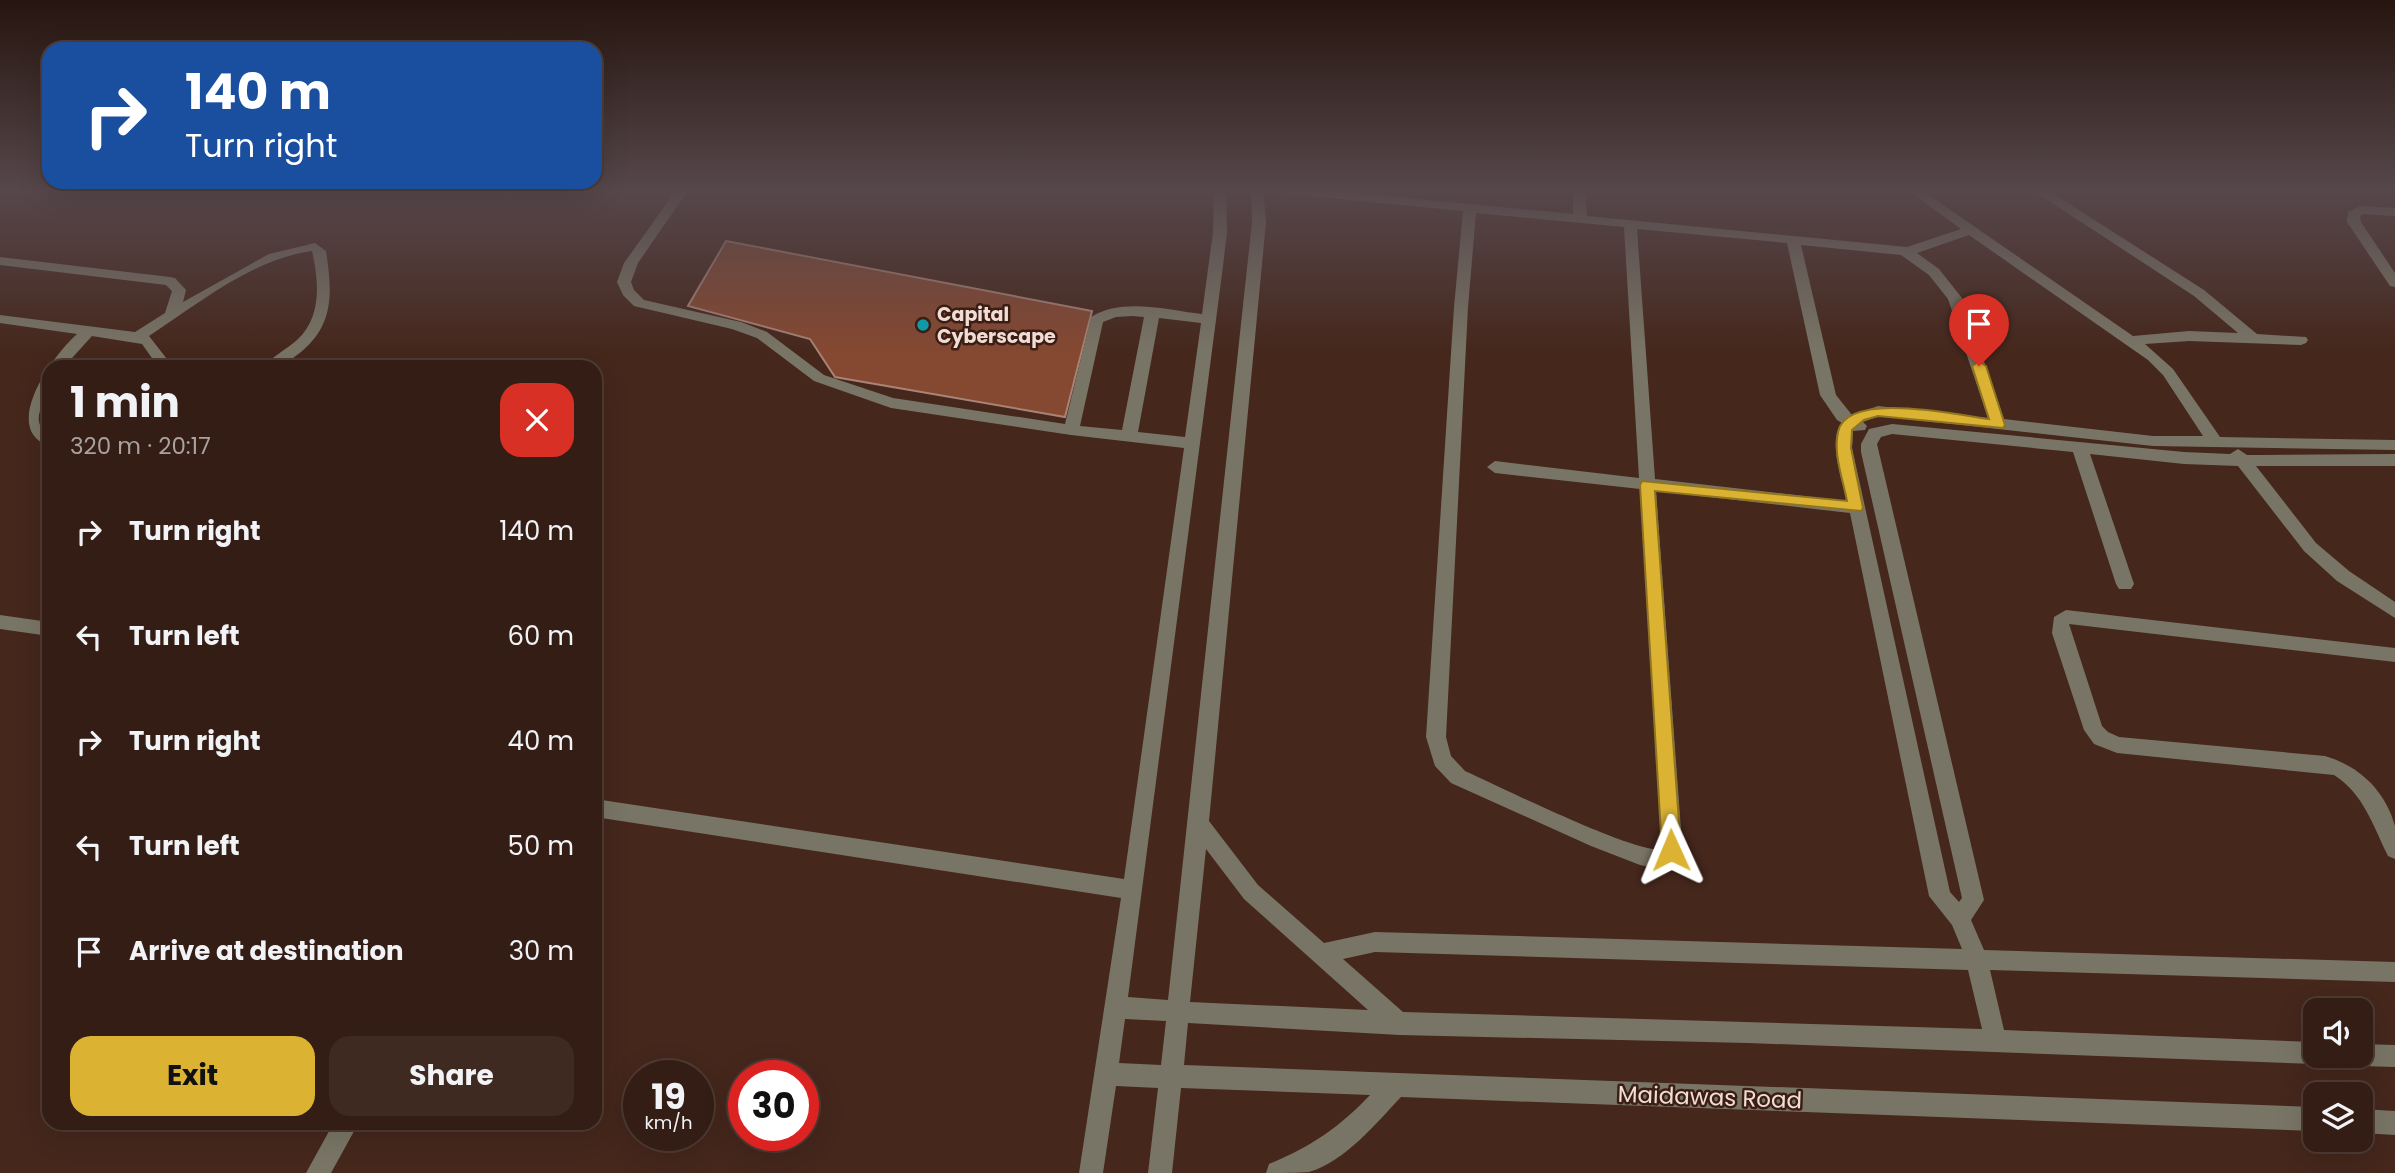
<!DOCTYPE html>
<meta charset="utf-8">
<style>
body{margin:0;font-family:Poppins,sans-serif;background:#3f2a22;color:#f1f3f6;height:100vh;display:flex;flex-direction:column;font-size:26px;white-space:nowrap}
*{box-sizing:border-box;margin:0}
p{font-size:23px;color:#a9a2a0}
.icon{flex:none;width:38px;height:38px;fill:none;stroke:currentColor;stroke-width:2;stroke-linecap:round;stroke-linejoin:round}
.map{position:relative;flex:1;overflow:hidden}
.drawer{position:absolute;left:42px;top:360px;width:560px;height:770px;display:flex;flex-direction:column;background:#341d15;border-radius:21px;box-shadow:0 7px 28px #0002,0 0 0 2px #4e3b34}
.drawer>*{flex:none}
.guide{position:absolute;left:42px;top:42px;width:560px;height:147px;border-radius:21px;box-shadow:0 7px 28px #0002,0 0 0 2px #4e3b34;background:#1a4fa0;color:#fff;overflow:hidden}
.fabs{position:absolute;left:2303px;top:998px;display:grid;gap:14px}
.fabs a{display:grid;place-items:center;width:70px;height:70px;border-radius:14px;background:#341d15;box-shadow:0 7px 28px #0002,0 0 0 2px #4e3b34;font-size:35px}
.speed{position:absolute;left:623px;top:1060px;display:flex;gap:14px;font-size:35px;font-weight:700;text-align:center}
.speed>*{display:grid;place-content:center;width:91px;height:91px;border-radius:50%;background:#341d15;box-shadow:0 7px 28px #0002,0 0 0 2px #4e3b34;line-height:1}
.speed small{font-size:18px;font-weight:400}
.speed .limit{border:10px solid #d22;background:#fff;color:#111}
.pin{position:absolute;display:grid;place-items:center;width:60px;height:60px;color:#fff;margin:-72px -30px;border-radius:50% 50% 50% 0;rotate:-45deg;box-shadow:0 0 7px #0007}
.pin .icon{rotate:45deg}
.me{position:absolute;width:77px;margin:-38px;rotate:359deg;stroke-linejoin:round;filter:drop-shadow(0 0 5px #0008)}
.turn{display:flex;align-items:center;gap:24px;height:147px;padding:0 28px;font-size:32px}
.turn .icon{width:91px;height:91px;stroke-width:2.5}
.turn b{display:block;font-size:49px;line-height:60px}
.round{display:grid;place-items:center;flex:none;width:74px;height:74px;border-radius:21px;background:#3f2a22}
.headline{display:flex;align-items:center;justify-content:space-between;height:119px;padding:0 28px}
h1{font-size:42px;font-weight:700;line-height:52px}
.action{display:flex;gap:14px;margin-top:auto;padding:14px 28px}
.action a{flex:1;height:80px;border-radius:21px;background:#dcb233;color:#111;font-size:28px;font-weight:700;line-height:80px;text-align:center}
.action a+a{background:#3f2a22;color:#f1f3f6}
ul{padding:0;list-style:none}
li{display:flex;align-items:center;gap:21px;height:105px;padding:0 28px}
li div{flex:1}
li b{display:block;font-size:26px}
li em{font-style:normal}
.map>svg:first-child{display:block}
</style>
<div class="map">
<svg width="2395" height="1173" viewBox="0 0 2395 1173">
<rect width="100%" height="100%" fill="#45271c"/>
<path fill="#854831" stroke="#a88376" stroke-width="2" d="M726 241 1092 311 1065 417 835 377 810 339 688 306Z"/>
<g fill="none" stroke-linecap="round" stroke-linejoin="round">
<path fill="#797566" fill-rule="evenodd" d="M677 189H689L638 263 631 282 634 290 644 300 741 322 767 332 824 375 893 398 1065 424 1091 317C1122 297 1168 310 1202 314L1213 232 1214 189H1226L1227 232 1223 266 1128 997 1168 1000 1252 222 1251 189H1263L1266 222 1209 821 1258 885 1324 943 1375 932 1962 949 1952 925 1929 896 1850 513 1656 491 1682 843 1674 862 1654 868 1640 865 1591 846 1451 783 1435 766 1426 737 1454 307 1463 211 1276 193 1270 189H1314L1573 214V189H1585L1587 216 1907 247 1961 229 1906 189H1920L2133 336 2189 331 2238 333 2194 296 2031 189H2046L2204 290 2257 334 2306 337 2308 340 2306 343 2301 345 2189 341 2145 344 2173 369 2220 437 2395 440V450L2153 446 1879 416 1863 422 1867 426 1865 430 1853 431 1852 448 1950 892 1959 902 1962 898 1861 452V444L1869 429 1892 424 2184 452 2230 454 2238 449 2247 455H2259L2395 454V466H2256L2316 543 2349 571 2395 602V618L2337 581 2304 551 2238 466 2184 464 2090 454 2134 584 2131 589H2119L2116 584 2073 452 1892 434 1881 437 1877 444 1984 900 1971 920 1984 950 2395 962V982L1990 970 2004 1030 2315 1042V1055H2325L2323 1061 2315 1064 1748 1043 1400 1035 1188 1023 1184 1065 2315 1107V1131L1401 1097C1376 1123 1346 1161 1309 1172 1297 1173 1279 1173 1266 1173L1269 1164C1309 1148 1340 1127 1370 1095L1181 1088 1172 1173H1148L1158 1088 1116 1086 1103 1173H1079L1121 898 595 817V799L1124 879 1184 448 1071 435 891 408 814 381 757 338 732 329 634 306 623 295 617 282 624 263ZM1476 213 1624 227 1639 478 1495 461 1487 467 1495 473 1640 489 1662 843 1660 849C1636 854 1496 785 1465 771L1451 756 1446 737 1468 307ZM1637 229 1787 243 1820 395 1837 420 1842 423C1827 440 1843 481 1847 501L1655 479ZM1969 235 2148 360 2163 375 2203 436H2153L2004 419 1962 298 1939 269 1917 253ZM1801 245 1901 255 1929 275 1948 299 1988 418 1878 406 1852 415 1836 395ZM1132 316 1144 317 1122 430 1080 426 1103 322 1116 317ZM1159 318 1201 323 1185 437 1138 432ZM1206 849 1244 899 1368 1010 1190 1002ZM1375 952 1968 970 1982 1029 1403 1012 1343 959ZM1125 1019 1166 1021 1161 1065 1119 1063Z
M2360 206 2395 208V216L2363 214 2360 216 2361 222 2395 273V287L2390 286 2347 222 2348 212Z
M315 243 326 251C332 291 335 324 301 352 287 363 280 368 262 368 271 357 286 350 297 340 322 317 319 282 312 251 252 259 198 304 149 336L174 368H159L142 344 92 336 63 368H49C49 373 50 379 49 384 47 401 27 422 49 434V446C0 429 52 356 77 334L0 323V315L135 332 165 313 172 291 166 285 0 265V257L170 277 175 278 186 290 183 302 269 254Z
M2066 610 2395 648V662L2069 624 2102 726 2108 732 2119 737 2325 756C2359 766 2385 790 2395 826 2395 836 2395 849 2395 859L2388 856C2373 826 2364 794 2334 775L2117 753 2094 744 2084 730 2052 633 2054 617Z
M0 615 49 622V636L0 629Z
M2361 1044 2395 1045V1067L2361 1066 2353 1063 2350 1055H2361Z
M2361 1109 2395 1111V1135L2361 1133Z
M333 1124H358L331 1173H306Z"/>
</g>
<linearGradient id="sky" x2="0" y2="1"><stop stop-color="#26150f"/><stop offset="0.54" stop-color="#56474b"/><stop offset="1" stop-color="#56474b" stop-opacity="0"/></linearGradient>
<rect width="2395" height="353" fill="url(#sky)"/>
<path fill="#dcb233" stroke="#8f7421" stroke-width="2" d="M1979 361 1986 366 2005 425 2003 428 1878 416 1864 420 1852 430 1851 448 1863 508 1861 511 1655 491 1681 850 1678 856 1671 859 1665 856 1662 850 1640 485 1642 481 1847 501C1843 479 1833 454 1838 432 1846 390 1958 415 1989 419L1972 366Z"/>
<circle fill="#0f9aa8" stroke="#3a1d13" stroke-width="2.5" cx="923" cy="325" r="7"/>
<g text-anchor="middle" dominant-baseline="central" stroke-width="5" stroke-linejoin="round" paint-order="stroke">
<g font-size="19" font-weight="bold" fill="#f1ddd6" stroke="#3a1d13" text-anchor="start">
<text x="937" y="314">Capital<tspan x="937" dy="22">Cyberscape</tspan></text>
</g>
<g font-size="23" fill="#f1ddd6" stroke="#3a1d13">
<text transform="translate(1710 1097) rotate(2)">Maidawas Road</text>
</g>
</g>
</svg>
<div class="fabs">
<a><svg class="icon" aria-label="sound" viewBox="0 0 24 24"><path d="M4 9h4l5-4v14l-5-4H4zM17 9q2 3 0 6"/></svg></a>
<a><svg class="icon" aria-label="layers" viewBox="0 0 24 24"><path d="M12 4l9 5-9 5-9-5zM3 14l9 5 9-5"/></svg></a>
</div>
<div class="speed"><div>19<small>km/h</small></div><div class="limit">30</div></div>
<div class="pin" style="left:1979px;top:366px;background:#d93025"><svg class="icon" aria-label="arrive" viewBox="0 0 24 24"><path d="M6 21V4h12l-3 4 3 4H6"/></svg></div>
<svg class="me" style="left:1671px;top:850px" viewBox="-20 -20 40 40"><path d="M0-17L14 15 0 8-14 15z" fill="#dcb233" stroke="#fff" stroke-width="4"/></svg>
<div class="guide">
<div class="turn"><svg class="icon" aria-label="right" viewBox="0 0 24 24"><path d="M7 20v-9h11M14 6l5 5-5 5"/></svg><div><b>140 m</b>Turn right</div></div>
</div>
<section class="drawer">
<div class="headline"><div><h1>1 min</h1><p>320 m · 20:17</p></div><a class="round" style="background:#d93025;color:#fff"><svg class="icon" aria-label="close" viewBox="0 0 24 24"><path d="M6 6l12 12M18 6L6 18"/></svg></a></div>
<ul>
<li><svg class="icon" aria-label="right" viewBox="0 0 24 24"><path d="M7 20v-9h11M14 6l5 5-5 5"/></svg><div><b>Turn right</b></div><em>140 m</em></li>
<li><svg class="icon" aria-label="left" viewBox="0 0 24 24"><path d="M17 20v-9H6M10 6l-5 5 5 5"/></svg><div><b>Turn left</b></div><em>60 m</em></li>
<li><svg class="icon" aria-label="right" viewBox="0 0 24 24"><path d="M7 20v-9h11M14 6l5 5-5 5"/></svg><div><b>Turn right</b></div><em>40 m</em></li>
<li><svg class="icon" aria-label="left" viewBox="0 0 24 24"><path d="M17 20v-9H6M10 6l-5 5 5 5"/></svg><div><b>Turn left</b></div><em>50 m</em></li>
<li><svg class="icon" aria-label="arrive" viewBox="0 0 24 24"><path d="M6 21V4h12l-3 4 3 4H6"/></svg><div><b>Arrive at destination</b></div><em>30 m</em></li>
</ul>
<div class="action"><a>Exit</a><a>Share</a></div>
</section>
</div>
